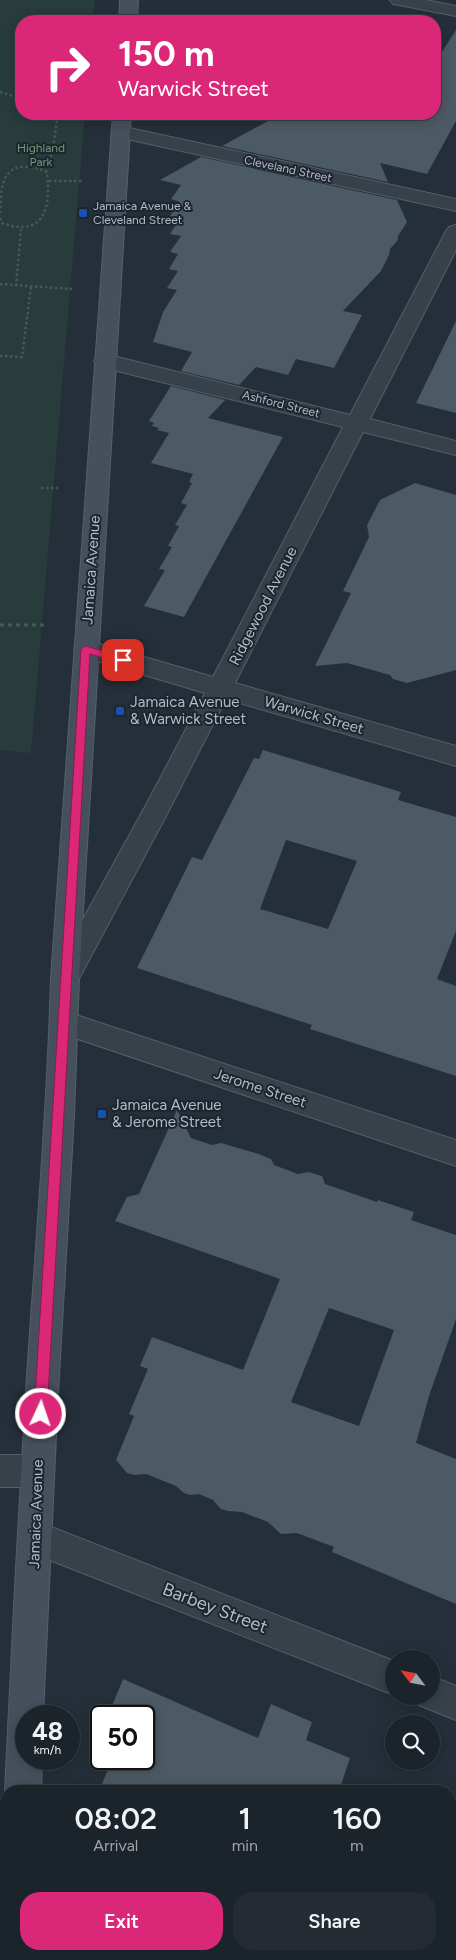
<!DOCTYPE html>
<style>
body{margin:0;font-family:Figtree,sans-serif;background:#242b33;color:#f1f3f6;height:100vh;display:flex;flex-direction:column;font-size:19px;white-space:nowrap}
*{box-sizing:border-box;margin:0}
p{font-size:16px;color:#a0a4a9}
.icon{flex:none;width:28px;height:28px;fill:none;stroke:currentColor;stroke-width:2;stroke-linecap:round;stroke-linejoin:round}
.map{position:relative;flex:1;overflow:hidden}
.panel{position:absolute;left:0px;top:1785px;width:456px;height:175px;display:flex;flex-direction:column;background:#1b232b;border-radius:20px 20px 0 0;box-shadow:0 2px 12px #0003,0 0 0 1px #394047}
.panel>*{flex:none}
.hud{position:absolute;left:15px;top:15px;width:426px;height:105px;border-radius:20px;box-shadow:0 2px 12px #0003,0 0 0 1px #394047;background:#db2777;color:#fff;overflow:hidden}
.needle{width:32px;rotate:302deg}
.tools{position:absolute;left:385px;top:1650px;display:grid;gap:10px}
.tools a{display:grid;place-items:center;width:55px;height:55px;border-radius:50%;background:#1b232b;box-shadow:0 2px 12px #0003,0 0 0 1px #394047;font-size:25px}
.speed{position:absolute;left:15px;top:1705px;display:flex;gap:10px;font-size:25px;font-weight:700;text-align:center}
.speed>*{display:grid;place-content:center;width:65px;height:65px;border-radius:50%;background:#1b232b;box-shadow:0 2px 12px #0003,0 0 0 1px #394047;line-height:1}
.speed small{font-size:12px;font-weight:400}
.speed .limit{border:2px solid #111;border-radius:8px;background:#fff;color:#111}
.pin{position:absolute;display:grid;place-items:center;width:42px;height:42px;color:#fff;margin:-21px;border-radius:10px;box-shadow:0 2px 8px #0006}
.me{position:absolute;width:55px;margin:-28px;rotate:3deg;stroke-linejoin:round;filter:drop-shadow(0 0 4px #0008)}
.turn{display:flex;align-items:center;gap:18px;height:105px;padding:0 20px;font-size:22px}
.turn .icon{width:65px;height:65px;stroke-width:2.5}
.turn b{display:block;font-size:35px;line-height:42px}
.eta{display:flex;justify-content:space-evenly;align-items:center;height:85px;text-align:center}
.eta b{font-size:30px;font-weight:600;line-height:35px}
.primary-button{display:flex;gap:10px;margin-top:auto;padding:10px 20px}
.primary-button a{flex:1;height:58px;border-radius:20px;background:#db2777;color:#fff;font-size:20px;font-weight:600;line-height:58px;text-align:center}
.primary-button a+a{background:#242b33;color:#f1f3f6}
.map>svg:first-child{display:block}
</style>
<div class="map">
<svg width="456" height="1960" viewBox="0 0 456 1960">
<rect width="100%" height="100%" fill="#242f39"/>
<path fill="#273c3b" d="M0 0H95L93 21H21V114H85L31 753 0 750Z"/>
<path fill="#4c5a65" fill-rule="evenodd" d="M456 30V121L427 174 380 163 388 182 222 146 281 114H435V63Z
M201 157 397 200 407 222 398 236V240L390 249 389 255 381 271 343 311 362 315 334 368 296 359 288 375 256 367 239 385 181 371 192 352 153 342 163 312 177 290 167 288 178 271 169 269 178 254 170 252 181 236 170 234 180 218 170 216 180 202 171 199 181 185 160 180Z
M456 321V413L416 403Z
M171 386 225 400 208 418 283 437 184 617 144 606 165 570 159 569 172 547 168 546 179 526 175 525 187 505 181 503 192 483 189 482 193 474 151 463 169 433 157 430 159 428 152 426 154 423 149 421Z
M415 483 456 495V670L407 683 393 679 390 675 347 663 315 666 351 593 343 591 369 537 367 525 380 500Z
M263 750 401 792 398 800 456 817V931L437 979 456 986V1076L310 1029 312 1025 137 968 192 857 202 860 254 758 259 759ZM286 840 357 861 328 929 260 909Z
M177 1110 191 1138 212 1145 221 1143 259 1154 271 1159 274 1165 298 1174 308 1172 322 1176 325 1184 377 1202 378 1200 414 1212 411 1220 456 1235V1319L429 1396 416 1443 456 1459V1604L332 1552 334 1547 297 1533 281 1534 268 1522 242 1512 228 1511 221 1509 213 1500 199 1494 190 1495 184 1493 176 1486 146 1474 135 1475 127 1473 116 1460 134 1416 129 1414 148 1369 140 1366 152 1337 243 1370 280 1279 115 1221 127 1197 139 1194ZM329 1308 394 1330 359 1426 291 1402Z
M123 1679 258 1738 271 1704 312 1722 306 1740 350 1758 339 1791H99L109 1767 99 1763 101 1757V1759H144V1716H108Z"/>
<g fill="none" stroke-linecap="round" stroke-linejoin="round">
<g stroke="#565f68" stroke-width="2">
<path id="street" d="M390 0H426L456 6V16L399 5 393 4Z
M120 126 456 199V211L113 136 111 132 113 128Z
M456 225V250L370 419 456 441V455L363 432 235 683 456 746V766L226 699 165 818 75 986 65 990 55 986 51 978 55 970 146 805 205 693 77 655 74 649 77 643 86 640 213 677 343 427 105 368 98 366 94 361 98 356 105 354 350 415 446 231 449 227Z
M64 1011 456 1140V1166L54 1031 50 1023 54 1015Z
M0 1455H37L48 1460 53 1471 48 1482 37 1487H0Z
M36 1521 394 1661V1695L24 1550 19 1538 24 1526Z
M431 1676 456 1686V1720L419 1705 415 1696H431Z"/>
</g>
<g stroke="#565f68" stroke-width="2">
<path id="secondary" d="M120 0H138L137 21H119Z
M113 114H131L79 978 74 1116 58 1393 43 1716H26V1759H42L41 1791H6V1794L5 1791C11 1658 18 1524 26 1391 35 1253 47 1116 51 978Z
M6 1938V1954H33V1960H0V1943Z"/>
</g>
<path stroke="#465959" stroke-width="2.5" stroke-dasharray="2.5 2.5" stroke-linecap="butt" d="M0 92 21 98
M39 167 52 155 58 114
M49 181H83
M0 213C1 196 0 170 20 167 29 166 39 168 47 172 51 208 45 238 2 223L0 218
M0 284 72 289
M16 286 21 229
M0 356 22 357 31 287
M41 488H58"/>
<path stroke="#465959" stroke-width="3" stroke-dasharray="4 4" stroke-linecap="butt" d="M0 625H48"/>
<use href="#street" fill="#37414a" fill-rule="evenodd"/>
<use href="#secondary" fill="#46505d" fill-rule="evenodd"/>
</g>
<path fill="#db2777" stroke="#8e194d" d="M86 646 127 658 128 660 123 664 90 654 47 1414 46 1418 41 1420 36 1418 34 1414 81 649Z"/>
<g fill="#1a4fb4" stroke="#1d262f" stroke-width="2">
<rect x="78" y="208" width="10" height="10" rx="2.5"/>
<rect x="115" y="706" width="10" height="10" rx="2.5"/>
<rect x="97" y="1109" width="10" height="10" rx="2.5"/>
</g>
<g text-anchor="middle" dominant-baseline="central" stroke-width="4" stroke-linejoin="round" paint-order="stroke">
<g font-size="12" fill="#729a78" stroke="#1d262f">
<text x="41" y="148">Highland<tspan x="41" dy="14">Park</tspan></text>
</g>
<g font-size="12" fill="#b3bcc6" stroke="#1d262f">
<text transform="translate(288 169) rotate(12)">Cleveland Street</text>
<text transform="translate(281 404) rotate(14)">Ashford Street</text>
</g>
<g font-size="12" fill="#b3bcc6" stroke="#1d262f" text-anchor="start">
<text x="93" y="206">Jamaica Avenue &amp;<tspan x="93" dy="14">Cleveland Street</tspan></text>
</g>
<g font-size="15" fill="#b3bcc6" stroke="#1d262f">
<text transform="translate(91 570) rotate(-86)">Jamaica Avenue</text>
<text transform="translate(263 606) rotate(-63)">Ridgewood Avenue</text>
<text transform="translate(314 715) rotate(16)">Warwick Street</text>
<text transform="translate(260 1088) rotate(18)">Jerome Street</text>
<text transform="translate(36 1514) rotate(-88)">Jamaica Avenue</text>
</g>
<g font-size="15" fill="#b3bcc6" stroke="#1d262f" text-anchor="start">
<text x="130" y="702">Jamaica Avenue<tspan x="130" dy="17">&amp; Warwick Street</tspan></text>
<text x="112" y="1105">Jamaica Avenue<tspan x="112" dy="17">&amp; Jerome Street</tspan></text>
</g>
<g font-size="18" fill="#b3bcc6" stroke="#1d262f">
<text transform="translate(215 1608) rotate(21)">Barbey Street</text>
</g>
</g>
</svg>
<div class="tools">
<a><svg class="needle" viewBox="-14 -14 28 28"><path d="M0-13l5 13h-10z" fill="#e53935"/><path d="M0 13l5-13h-10z" fill="#a0a4a9"/></svg></a>
<a><svg class="icon" aria-label="search" viewBox="0 0 24 24"><circle cx="10" cy="10" r="6"/><path d="M15 15l6 6"/></svg></a>
</div>
<div class="speed"><div>48<small>km/h</small></div><div class="limit">50</div></div>
<div class="pin" style="left:123px;top:660px;background:#d93025"><svg class="icon" aria-label="arrive" viewBox="0 0 24 24"><path d="M6 21V4h12l-3 4 3 4H6"/></svg></div>
<svg class="me" style="left:41px;top:1414px" viewBox="-20 -20 40 40"><circle r="17" fill="#db2777" stroke="#fff" stroke-width="3"/><path d="M0-11L8 9 0 5-8 9z" fill="#fff"/></svg>
<div class="hud">
<div class="turn"><svg class="icon" aria-label="right" viewBox="0 0 24 24"><path d="M7 20v-9h11M14 6l5 5-5 5"/></svg><div><b>150 m</b>Warwick Street</div></div>
</div>
<section class="panel">
<div class="eta">
<div><b>08:02</b><p>Arrival</p></div>
<div><b>1</b><p>min</p></div>
<div><b>160</b><p>m</p></div>
</div>
<div class="primary-button"><a>Exit</a><a>Share</a></div>
</section>
</div>
